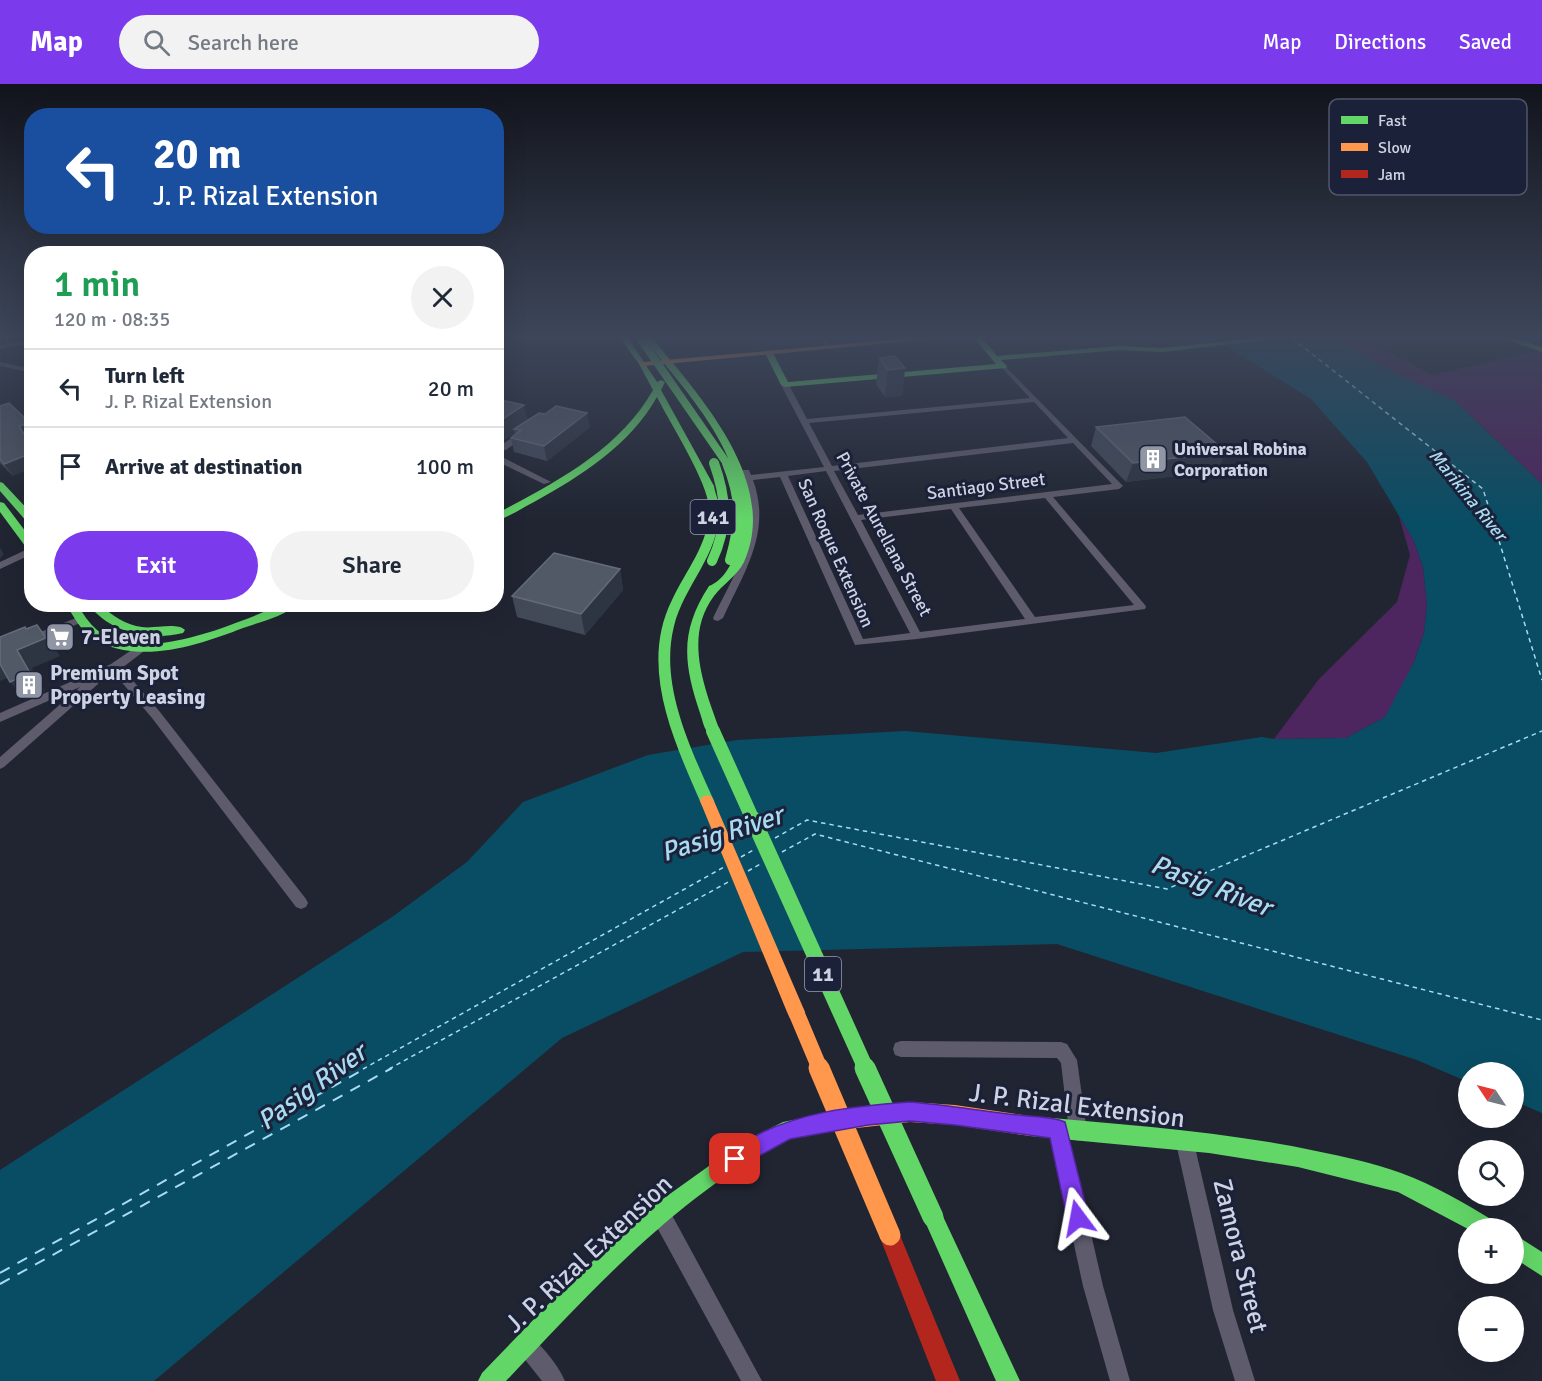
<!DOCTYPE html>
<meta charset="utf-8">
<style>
body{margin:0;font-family:Signika,sans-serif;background:#f2f2f3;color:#1f2937;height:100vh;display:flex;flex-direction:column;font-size:22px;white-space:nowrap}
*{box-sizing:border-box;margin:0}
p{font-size:20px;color:#747a83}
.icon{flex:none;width:33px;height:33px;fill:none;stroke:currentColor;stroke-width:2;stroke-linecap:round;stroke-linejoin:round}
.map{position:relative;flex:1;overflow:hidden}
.drawer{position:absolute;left:24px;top:162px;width:480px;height:366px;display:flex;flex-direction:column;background:#fff;border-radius:24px;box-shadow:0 6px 24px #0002}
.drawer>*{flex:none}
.top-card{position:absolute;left:24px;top:24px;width:480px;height:126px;border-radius:24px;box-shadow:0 6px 24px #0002;background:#1a4fa0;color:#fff;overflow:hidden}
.needle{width:39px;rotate:305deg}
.fabs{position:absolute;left:1458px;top:978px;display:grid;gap:12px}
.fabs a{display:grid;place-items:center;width:66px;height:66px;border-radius:50%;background:#fff;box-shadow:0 6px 24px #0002;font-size:30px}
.pin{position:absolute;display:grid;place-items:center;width:51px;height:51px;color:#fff;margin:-26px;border-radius:12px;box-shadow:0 3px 9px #0006}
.me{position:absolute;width:66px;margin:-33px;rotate:347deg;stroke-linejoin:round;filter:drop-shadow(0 0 4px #0008)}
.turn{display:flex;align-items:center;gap:21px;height:126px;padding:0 30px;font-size:27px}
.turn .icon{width:78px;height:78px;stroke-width:2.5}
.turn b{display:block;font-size:42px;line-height:51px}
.round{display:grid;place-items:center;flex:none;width:63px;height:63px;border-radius:32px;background:#f2f2f3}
.overview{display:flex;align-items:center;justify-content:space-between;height:102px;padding:0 30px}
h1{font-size:36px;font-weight:600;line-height:45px;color:#1e9e55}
.action{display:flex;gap:12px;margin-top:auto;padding:12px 30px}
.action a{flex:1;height:69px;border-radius:36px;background:#7c3aed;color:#fff;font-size:24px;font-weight:600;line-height:69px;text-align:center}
.action a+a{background:#f2f2f3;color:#1f2937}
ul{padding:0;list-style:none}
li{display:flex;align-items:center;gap:18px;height:78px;padding:0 30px;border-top:2px solid #e0e1e3}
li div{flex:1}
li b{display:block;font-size:22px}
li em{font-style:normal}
header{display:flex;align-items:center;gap:36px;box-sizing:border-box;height:84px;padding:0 30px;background:#7c3aed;color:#fff}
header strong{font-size:28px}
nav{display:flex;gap:33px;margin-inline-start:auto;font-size:21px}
.search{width:420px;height:54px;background:#f2f2f3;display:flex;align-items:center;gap:15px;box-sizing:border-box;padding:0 21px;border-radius:33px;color:#747a83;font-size:22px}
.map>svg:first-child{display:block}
</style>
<header>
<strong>Map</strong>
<div class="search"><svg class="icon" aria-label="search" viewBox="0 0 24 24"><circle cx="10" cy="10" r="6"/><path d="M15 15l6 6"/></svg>Search here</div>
<nav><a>Map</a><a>Directions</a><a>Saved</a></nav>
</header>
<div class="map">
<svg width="1542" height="1297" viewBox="0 0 1542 1297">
<rect width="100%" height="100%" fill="#212532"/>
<path fill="#4d255f" d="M1333 254H1362L1432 291 1537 267 1542 268V400L1454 316 1401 292Z
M1399 432 1414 457 1423 483 1427 520 1424 549 1414 578 1400 608 1385 633 1346 654 1274 655 1319 595 1397 518 1410 471Z"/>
<path fill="#094d64" d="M1209 254H1333L1401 292 1454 316 1542 400V1029L1514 1017V988H1468V998L1417 976 1057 860 743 868 562 954 154 1297H0V1086L392 833 467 778 523 718 648 671 737 656 905 647 1156 669 1262 653 1274 655 1346 654 1385 633 1414 578 1424 549 1427 520 1423 483 1414 457 1367 378 1311 315 1226 262Z"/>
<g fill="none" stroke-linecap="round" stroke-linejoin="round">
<path stroke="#a7dbf2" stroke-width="1.5" stroke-dasharray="4.5 4" stroke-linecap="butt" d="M1292 254 1483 405 1542 596
M775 754 807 736 1167 805 1542 647
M782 768 815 750 1542 936
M741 773 755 765
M748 787 762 779
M363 985 724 783
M389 985 730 797"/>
<path stroke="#a7dbf2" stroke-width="2" stroke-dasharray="11 9" stroke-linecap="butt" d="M0 1189 366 984
M0 1200 392 984"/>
<path fill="#5d5b6c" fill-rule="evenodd" d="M820 254H826L831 265H827Z
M32 255V259L0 265V261Z
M0 278 32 285V289L0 282Z
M1003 280 1123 402 1119 405 1053 413 1145 521 1146 523 1145 525 917 555 855 561 780 393 753 396C772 448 744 488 723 534L718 537 714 536 713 534C739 480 764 450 742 388L743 386H749L751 391 824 383 781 301 782 299 789 301 807 335 1030 314 1001 283V281ZM1034 318 1068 354 832 382 809 339ZM1073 359 1112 400 858 431 834 387ZM826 387 910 549 863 555 788 392ZM1045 414 1134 521 1035 533 959 424ZM951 425 1025 535 920 548 861 436Z
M523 346 530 348 506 366H500V362Z
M496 373H502L551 398 544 400 496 377Z
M32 463V470L0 485V478Z
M81 532 86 535 85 537 0 572V564Z
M161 546 165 547 166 549 165 551 122 584 160 628 306 815 308 819 306 823 301 825 296 823 152 634 113 588 98 595V600L4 683 0 685V673L80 603 0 638V629L111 580Z
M901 957 1061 958 1067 960 1077 976 1087 1048 1084 1054 1078 1057 1072 1054 1069 1048 1061 979 1057 974 901 973 895 971 893 965 895 959Z
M1058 1036 1064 1039 1067 1045 1103 1202 1130 1297H1110L1083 1202 1049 1045 1052 1039Z
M1185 1050 1191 1053 1194 1059 1233 1226 1255 1297H1235L1213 1226 1176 1059 1179 1053Z
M660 1120 667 1122 762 1297H741L653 1136 651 1129 653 1122Z
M526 1251C539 1256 560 1284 565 1297H542L519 1268 516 1261 519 1254Z"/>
<path fill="#63d668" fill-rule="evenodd" d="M620 254H628L657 298 661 296 665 298 661 306 714 402C715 409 719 417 719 424 721 469 684 501 674 542 659 601 691 665 714 717L712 721H702L700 717C673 655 639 582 672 516 686 486 710 459 709 424 708 398 670 339 657 313 630 361 581 392 534 418 522 424 509 433 496 437V430C556 398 619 366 653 306L639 280Z
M644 254H652C699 311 780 398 744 478 737 492 723 500 714 512 683 553 705 605 720 647L713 652C704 649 703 637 700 629 683 578 680 547 709 502 723 497 732 480 736 467 760 382 692 316 644 254Z
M974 254H982L997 272 1119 262 1162 264 1256 254H1284L1162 268 1119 266 1001 276 1007 282 1006 284 785 303 781 301 765 269 772 267 788 298 996 280Z
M1502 254H1514L1542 263V268Z
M0 398 3 399 32 430V440L28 439 0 407Z
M0 418 4 419 32 456V467L28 466 0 428Z
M66 520H77C83 530 89 539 97 546 135 575 202 552 241 537 261 530 277 520 298 520 285 532 260 538 243 544 199 561 136 583 91 553 80 545 73 532 66 520Z
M88 520H100C112 532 126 541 142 543 154 545 177 538 185 546L183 549C149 557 110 549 88 520Z
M848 1025 855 1028 858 1035 855 1042C834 1050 809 1047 788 1056 680 1108 588 1211 506 1297H478L482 1289 568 1200 653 1122 741 1059 783 1038Z
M1030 1032C1126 1041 1222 1047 1316 1067 1345 1073 1374 1079 1401 1089 1434 1101 1464 1119 1494 1137L1498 1144 1468 1145 1398 1108 1298 1083 1209 1069 1030 1052 1023 1049 1020 1042 1023 1035Z
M933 1123 940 1126 1020 1297H996L923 1133 926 1126Z
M1514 1150 1542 1168V1192L1514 1174Z"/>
<path fill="#ff974d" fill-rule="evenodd" d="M911 254H943L643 282 639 280 643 278Z
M707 711 712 713 714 717 805 928 802 934 796 936 790 934 787 928 700 717 702 713Z
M910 1018 955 1021 1030 1032 1037 1035 1040 1042 1037 1049 1030 1052 955 1041 910 1038 848 1045 841 1042 838 1035 841 1028 848 1025Z"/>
<path fill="#b3261e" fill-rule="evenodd" d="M890 1140 897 1144 960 1297H936L879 1151 883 1144Z"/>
<path stroke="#63d668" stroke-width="8" d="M640 254 728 381"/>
<path stroke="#63d668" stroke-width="10" d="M727 379C742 417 741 437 730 476
M712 477C728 442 727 415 714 379"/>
<path stroke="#63d668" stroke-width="14" d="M713 647 753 736"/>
<path stroke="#63d668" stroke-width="16" d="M753 735 866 985"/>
<path stroke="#63d668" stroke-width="21" d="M865 984 933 1133"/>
<path stroke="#ff974d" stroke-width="16" d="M796 928 820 985"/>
<path stroke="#ff974d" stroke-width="21" d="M819 984 890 1151"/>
</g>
<path fill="#424a58" d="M879 274 905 284 902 312 885 313 876 300Z
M496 315 524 321 527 336 590 343 547 377 514 368 511 354 515 351V349L504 356 496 354Z
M0 322 32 340V353L27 354 32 360 13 392 0 379Z
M1096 343 1218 387 1126 398 1091 362Z
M620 485 623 506 585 551 517 533 512 512Z"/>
<path fill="#2e3542" d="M496 254H517L519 264 497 267 498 270H496Z
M905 284 902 312 885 313 888 286Z
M524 321 528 340 514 345 515 349 504 356 500 337Z
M587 329 590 343 547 377 544 362Z
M30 339 32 340V353L27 354 32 361 19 342Z
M1226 368 1218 387 1126 398 1133 379Z
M32 369V384L13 392 4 380Z
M0 464 4 470 0 475Z
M620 485 623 506 585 551 581 530Z
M37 541 60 572 32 584 45 607 25 616 10 598 17 566 37 558Z
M0 578 12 592 0 597Z"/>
<path fill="#515966" stroke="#646c7a" stroke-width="1.5" d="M895 272 905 284 888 286 879 274Z
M496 315 524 321 500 337 496 336Z
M9 319 30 339 19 342 29 358 32 360V369L4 380 0 375V322Z
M556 322 587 329 544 362 511 354 521 346 514 345 539 329 545 330Z
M1185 333 1226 368 1133 379 1096 343Z
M554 469 620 485 581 530 512 512Z
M37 541 46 554 17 566 30 589 10 598 0 580V553L25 543 26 545Z"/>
<linearGradient id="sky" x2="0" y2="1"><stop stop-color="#12141c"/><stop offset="0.58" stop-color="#3d465a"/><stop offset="1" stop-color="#3d465a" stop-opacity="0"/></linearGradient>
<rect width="1542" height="436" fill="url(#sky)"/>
<path fill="#7c3aed" stroke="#51269a" stroke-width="1.5" d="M910 1018C947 1021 982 1027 1018 1031 1034 1033 1051 1032 1065 1038L1089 1134 1086 1142 1078 1145 1071 1142 1067 1134 1050 1054 955 1041 910 1037 868 1041 790 1055 735 1085 728 1082 725 1075C729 1065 737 1062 746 1057 795 1028 854 1022 910 1018Z"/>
<defs>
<g id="building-square" transform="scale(1.5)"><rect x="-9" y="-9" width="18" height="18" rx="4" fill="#9196a5" stroke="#1b2138"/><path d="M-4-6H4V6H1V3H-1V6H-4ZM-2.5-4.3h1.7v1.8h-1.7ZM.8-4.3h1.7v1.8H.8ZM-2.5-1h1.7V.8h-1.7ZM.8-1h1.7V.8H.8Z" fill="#fff"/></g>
<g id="supermarket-square" transform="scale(1.5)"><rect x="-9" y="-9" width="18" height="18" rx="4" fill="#9196a5" stroke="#1b2138"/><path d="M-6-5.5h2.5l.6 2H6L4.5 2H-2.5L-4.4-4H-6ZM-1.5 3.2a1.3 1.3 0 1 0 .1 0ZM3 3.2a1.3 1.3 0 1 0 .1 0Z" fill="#fff"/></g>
</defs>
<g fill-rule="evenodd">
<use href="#building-square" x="1153" y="375"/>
<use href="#supermarket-square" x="60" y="553"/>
<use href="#building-square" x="29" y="601"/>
</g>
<g text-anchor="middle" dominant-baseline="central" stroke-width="6" stroke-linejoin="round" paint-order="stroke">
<g font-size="18" font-weight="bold" fill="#ced3e3" stroke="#1b2138" text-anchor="start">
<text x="1174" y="365">Universal Robina<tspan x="1174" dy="21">Corporation</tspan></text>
</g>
<g font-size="18" fill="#ced3e3" stroke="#1b2138">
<text transform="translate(986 402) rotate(-7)">Santiago Street</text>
<text transform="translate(884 450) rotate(62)">Private Aurellana Street</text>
<text transform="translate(836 469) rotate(66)">San Roque Extension</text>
</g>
<g font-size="18" font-style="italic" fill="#a7dbf2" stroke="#1b2138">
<text transform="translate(1468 411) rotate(51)">Marikina River</text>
</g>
<g fill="#1b2138" stroke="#989eb0" stroke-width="1.5">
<rect x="690.5" y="416" width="45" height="34" rx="4.5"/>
<rect x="805" y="873" width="36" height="34" rx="4.5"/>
</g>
<g font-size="20" font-weight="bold" fill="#ced3e3">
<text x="713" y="433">141</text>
<text x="823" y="890">11</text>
</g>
<g font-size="21" font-weight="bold" fill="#ced3e3" stroke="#1b2138" text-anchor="start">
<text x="81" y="553">7-Eleven</text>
<text x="50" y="589">Premium Spot<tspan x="50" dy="24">Property Leasing</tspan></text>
</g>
<g font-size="26" fill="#ced3e3" stroke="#1b2138">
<text transform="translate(1077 1022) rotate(7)">J. P. Rizal Extension</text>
<text transform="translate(589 1170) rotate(-43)">J. P. Rizal Extension</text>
<text transform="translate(1240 1172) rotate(76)">Zamora Street</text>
</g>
<g font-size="27" font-style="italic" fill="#a7dbf2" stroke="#1b2138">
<text transform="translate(722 750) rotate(-18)">Pasig River</text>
<text transform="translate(1211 802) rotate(21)">Pasig River</text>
<text transform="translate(312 1003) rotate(-36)">Pasig River</text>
</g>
</g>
<rect x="1329" y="15" width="198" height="96" rx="9" fill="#1b2138" stroke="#51566b" stroke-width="1.5"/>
<rect x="1341" y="32" width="27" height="8" fill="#63d668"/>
<rect x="1341" y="59" width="27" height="8" fill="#ff974d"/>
<rect x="1341" y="86" width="27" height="8" fill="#b3261e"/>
<g font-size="16" fill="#ced3e3">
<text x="1378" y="42">Fast</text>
<text x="1378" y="69">Slow</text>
<text x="1378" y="96">Jam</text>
</g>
</svg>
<div class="fabs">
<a><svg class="needle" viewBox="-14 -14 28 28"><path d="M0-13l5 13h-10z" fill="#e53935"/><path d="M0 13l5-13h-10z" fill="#747a83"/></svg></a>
<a><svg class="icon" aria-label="search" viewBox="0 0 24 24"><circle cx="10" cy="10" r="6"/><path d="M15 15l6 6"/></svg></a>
<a>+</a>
<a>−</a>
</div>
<div class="pin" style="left:735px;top:1075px;background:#d93025"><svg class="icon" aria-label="arrive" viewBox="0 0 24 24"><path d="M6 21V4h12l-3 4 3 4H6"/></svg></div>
<svg class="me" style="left:1078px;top:1134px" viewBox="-20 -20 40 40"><path d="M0-17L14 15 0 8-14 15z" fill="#7c3aed" stroke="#fff" stroke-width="4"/></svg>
<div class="top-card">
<div class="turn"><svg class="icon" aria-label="left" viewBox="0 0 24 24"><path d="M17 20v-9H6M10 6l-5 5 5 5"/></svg><div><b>20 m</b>J. P. Rizal Extension</div></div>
</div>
<section class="drawer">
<div class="overview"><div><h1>1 min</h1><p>120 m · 08:35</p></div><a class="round"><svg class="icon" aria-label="close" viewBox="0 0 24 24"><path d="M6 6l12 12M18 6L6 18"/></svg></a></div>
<ul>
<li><svg class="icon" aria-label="left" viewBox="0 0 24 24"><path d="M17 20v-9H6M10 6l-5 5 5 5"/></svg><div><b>Turn left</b><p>J. P. Rizal Extension</p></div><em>20 m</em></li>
<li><svg class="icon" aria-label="arrive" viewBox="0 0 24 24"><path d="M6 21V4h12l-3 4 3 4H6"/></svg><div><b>Arrive at destination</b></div><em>100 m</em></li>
</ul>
<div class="action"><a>Exit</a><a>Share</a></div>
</section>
</div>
